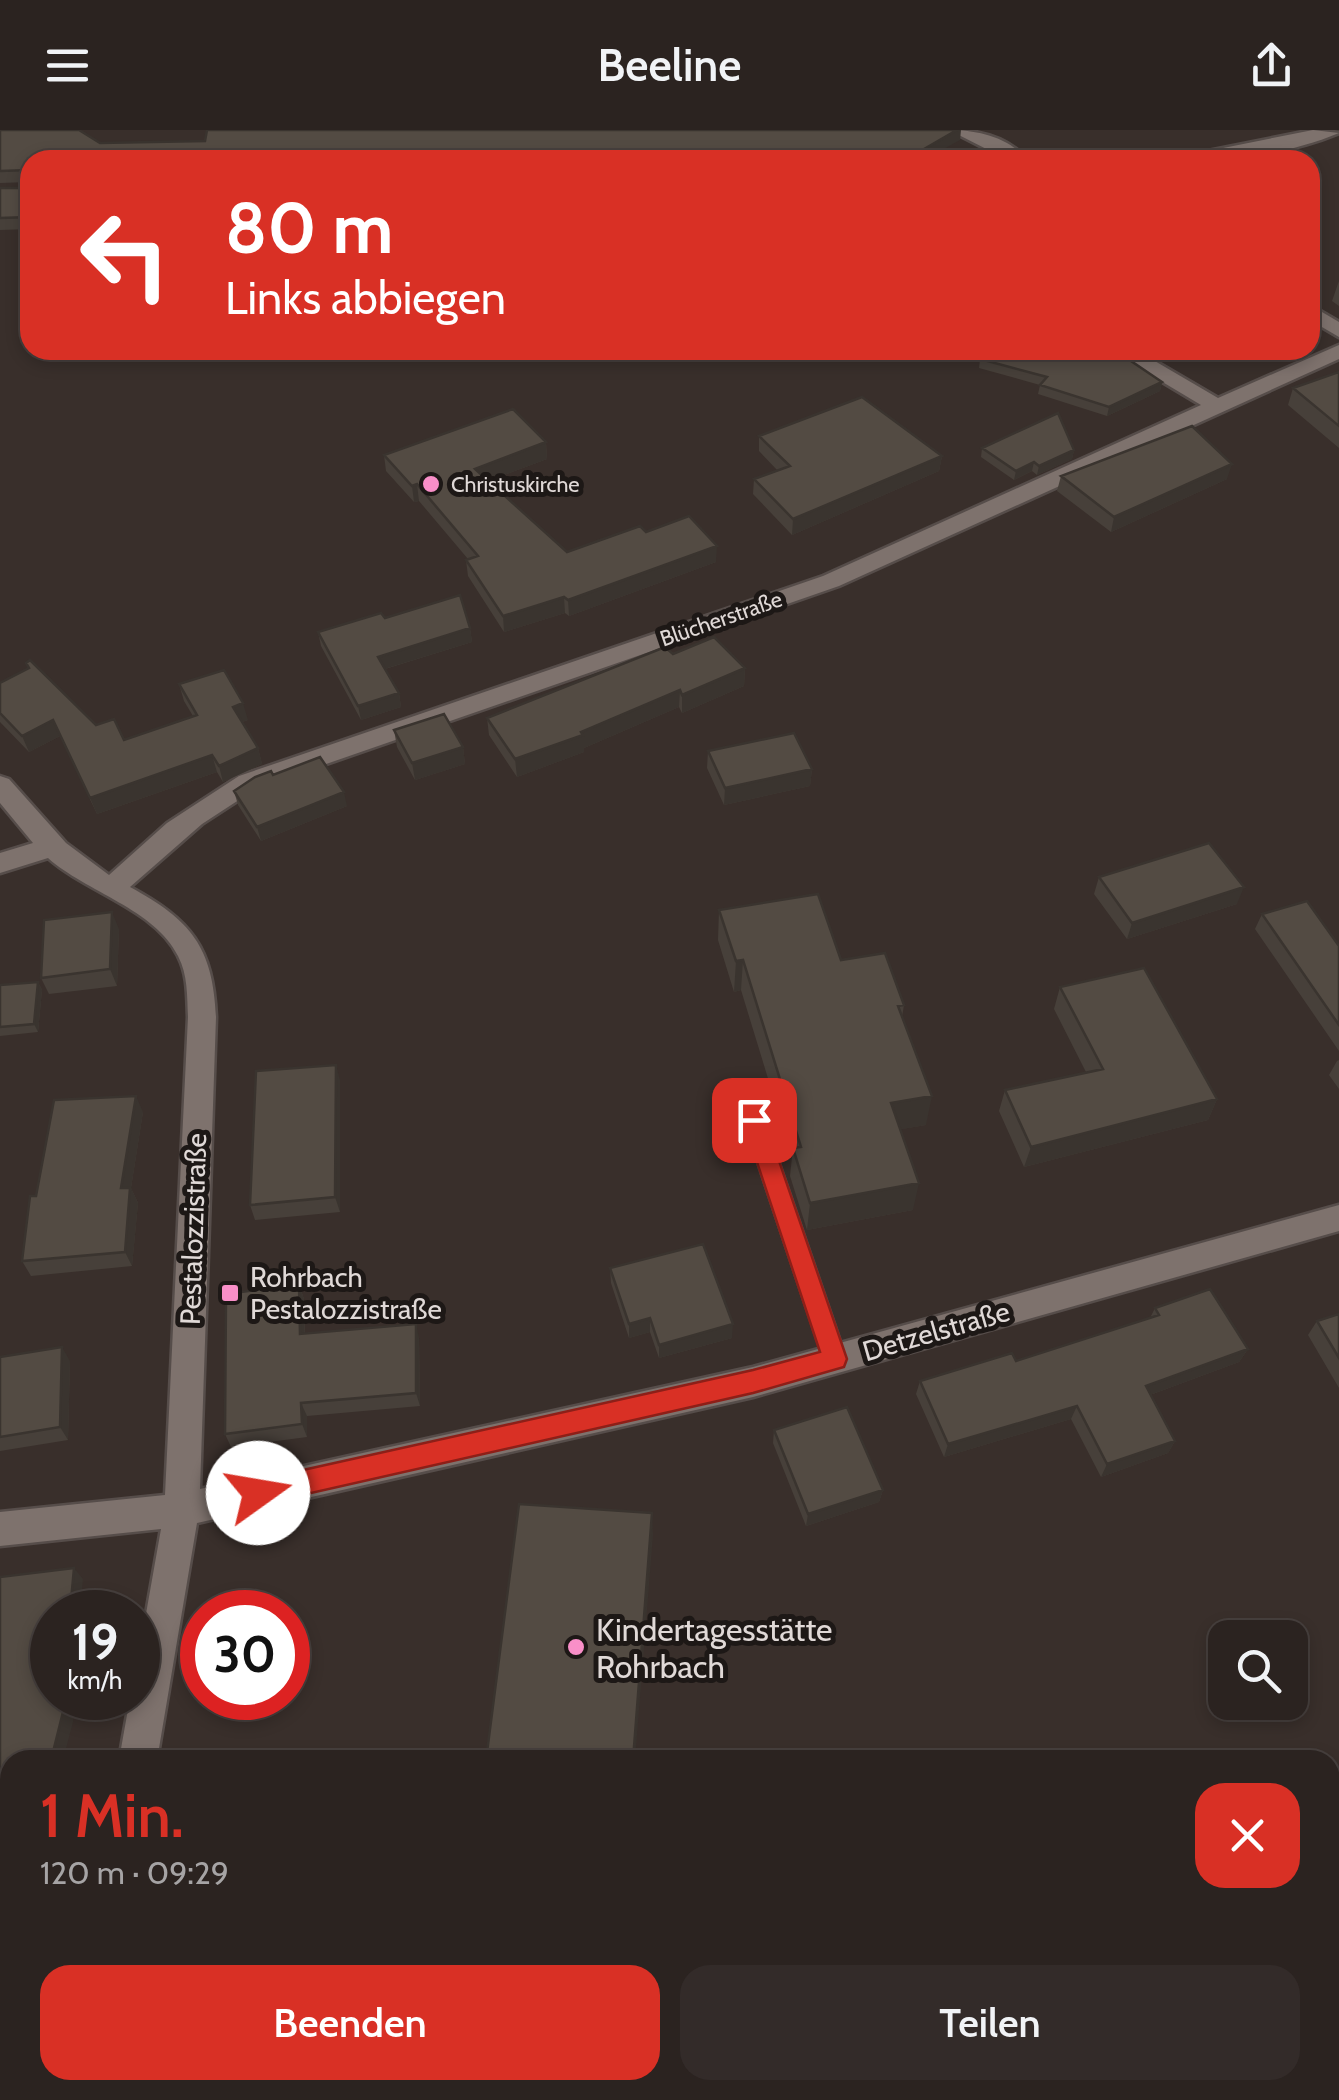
<!DOCTYPE html>
<html lang="de">
<meta charset="utf-8">
<style>
body{margin:0;font-family:Cabin,sans-serif;background:#332b29;color:#f1f3f6;height:100vh;display:flex;flex-direction:column;font-size:38px;white-space:nowrap}
*{box-sizing:border-box;margin:0}
p{font-size:32px;color:#a6a4a5}
.icon{flex:none;width:55px;height:55px;fill:none;stroke:currentColor;stroke-width:2;stroke-linecap:round;stroke-linejoin:round}
.map{position:relative;flex:1;overflow:hidden}
.panel{position:absolute;left:0px;top:1620px;width:1340px;height:350px;display:flex;flex-direction:column;background:#2b2320;border-radius:30px 30px 0 0;box-shadow:0 5px 15px #0003,0 0 0 2px #47403e}
.panel>*{flex:none}
.hud{position:absolute;left:20px;top:20px;width:1300px;height:210px;border-radius:30px;box-shadow:0 5px 15px #0003,0 0 0 2px #47403e;background:#d93025;color:#fff;overflow:hidden}
.fabs{position:absolute;left:1208px;top:1490px;display:grid;gap:20px}
.fabs a{display:grid;place-items:center;width:100px;height:100px;border-radius:20px;background:#2b2320;box-shadow:0 5px 15px #0003,0 0 0 2px #47403e;font-size:50px}
.speed{position:absolute;left:30px;top:1460px;display:flex;gap:20px;font-size:50px;font-weight:700;text-align:center}
.speed>*{display:grid;place-content:center;width:130px;height:130px;border-radius:50%;background:#2b2320;box-shadow:0 5px 15px #0003,0 0 0 2px #47403e;line-height:1}
.speed small{font-size:25px;font-weight:400}
.speed .limit{border:15px solid #d22;background:#fff;color:#111}
.pin{position:absolute;display:grid;place-items:center;width:85px;height:85px;color:#fff;margin:-42px;border-radius:20px;box-shadow:0 5px 15px #0006}
.me{position:absolute;width:110px;margin:-55px;rotate:77deg;stroke-linejoin:round;filter:drop-shadow(0 0 8px #0008)}
.turn{display:flex;align-items:center;gap:35px;height:210px;padding:0 40px;font-size:45px}
.turn .icon{width:130px;height:130px;stroke-width:2.5}
.turn b{display:block;font-size:70px;line-height:85px}
.round{display:grid;place-items:center;flex:none;width:105px;height:105px;border-radius:30px;background:#332b29}
.headline{display:flex;align-items:center;justify-content:space-between;height:170px;padding:0 40px}
h1{font-size:60px;font-weight:600;line-height:75px;color:#d93025}
.primary-button{display:flex;gap:20px;margin-top:auto;padding:20px 40px}
.primary-button a{flex:1;height:115px;border-radius:30px;background:#d93025;color:#fff;font-size:40px;font-weight:600;line-height:115px;text-align:center}
.primary-button a+a{background:#332b29;color:#f1f3f6}
header{display:flex;justify-content:space-between;align-items:center;height:130px;padding:0 40px;background:#2b2320;font-size:45px;font-weight:600}
.map>svg:first-child{display:block}
</style>
<header><svg class="icon" aria-label="menu" viewBox="0 0 24 24"><path d="M4 6h16M4 12h16M4 18h16"/></svg>Beeline<svg class="icon" aria-label="share" viewBox="0 0 24 24"><path d="M12 15V3M7 8l5-5 5 5M5 13v7h14v-7"/></svg></header>
<div class="map">
<svg width="1339" height="1970" viewBox="0 0 1339 1970">
<rect width="100%" height="100%" fill="#392f2b"/>
<g fill="none" stroke-linecap="round" stroke-linejoin="round">
<g stroke="#564d4a" stroke-width="5">
<path id="service" d="M754 982 761 984 764 990 846 1229 843 1236 835 1239 827 1236 824 1229 744 990 747 984Z"/>
</g>
<g stroke="#564d4a" stroke-width="5">
<path id="minor" d="M949 0C978 0 1008 7 1028 30H1008Z
M1310 175 1339 192V207L1310 190Z
M1339 215V229L839 456 257 658 202 694 130 757C191 790 213 817 216 887L200 1359 753 1237 1339 1075V1101L753 1267 197 1393 157 1630H119L130 1568H138V1529L161 1399 0 1416V1382L165 1365 188 887C187 866 188 845 178 826 155 779 86 762 48 728L0 743V723L33 713 0 673V646L9 649 66 713 109 745 167 693 239 646 823 446 1201 275 1109 220H1136L1218 268Z
M50 1960H92L90 1970H48Z"/>
</g>
<g stroke="#564d4a" stroke-width="5">
<path id="tertiary" d="M1313 0 1339 3C1289 24 1233 30 1179 30L1188 25Z"/>
</g>
<use href="#service" fill="#7e726d" fill-rule="evenodd"/>
<use href="#minor" fill="#7e726d" fill-rule="evenodd"/>
<use href="#tertiary" fill="#7e726d" fill-rule="evenodd"/>
</g>
<path fill="#47403a" d="M0 0 100 13 960 10 30 30V99L0 100V58H29V52L0 53Z
M1339 151V176L1332 171Z
M980 229 1162 252 1160 261 1107 286 1038 264 1040 255 979 238Z
M1339 242V318L1288 275 1293 258Z
M759 306 942 326 939 341 792 405 753 364 754 349 778 341 759 321Z
M546 312 547 329 488 351 567 422 646 402 716 432 569 486 565 483 504 502 468 446 466 430 468 429 419 371 414 372 386 341 384 325Z
M982 318 1074 320 1072 329 1037 345 1032 341 1014 350 981 327Z
M1061 346 1227 349 1111 402 1057 361Z
M385 488 470 498 472 512 385 539 399 563 401 577 361 590 321 516 318 502Z
M673 524 745 538 744 556 682 583 679 577 584 618V622L517 647 489 605 487 588Z
M0 553 96 595 124 610 193 586 184 571 179 554 248 590 242 592 258 618 262 634 223 652 217 642 97 684 60 606 29 622 0 592Z
M394 600 463 617 465 634 415 650 397 617Z
M708 621 812 639 810 656 724 675 707 638Z
M273 645 347 676 261 711 238 675 234 661Z
M1099 747 1237 774 1127 809 1094 764Z
M719 780 841 830 904 875 902 887 926 995 901 999 913 1080 807 1100 790 1046 792 1027 741 860 734 862 718 810Z
M1262 784 1339 816V921L1255 799Z
M119 799 117 856 49 864 41 848Z
M38 852 42 860 38 902 0 906V855Z
M1060 857 1217 969 1208 990 1024 1037 999 981 1005 960 1086 942 1054 879Z
M1339 930V959L1329 945 1337 931Z
M340 950V1082L255 1090 250 1075Z
M143 982 131 1058 138 1073 132 1136 31 1146 22 1131 36 1066Z
M610 1138 732 1208 659 1228 650 1202 629 1208 611 1153Z
M299 1154 304 1169 305 1204 419 1208 420 1276 307 1286V1307L231 1317 225 1304Z
M1155 1178 1248 1219 1239 1232 1150 1265 1175 1311 1168 1323 1101 1347 1071 1289 944 1327 916 1264 920 1251 1016 1231 1150 1188Z
M1339 1184V1258L1308 1205 1317 1191Z
M0 1227 70 1231 68 1310 0 1321Z
M774 1300 883 1360 879 1372 806 1396 773 1313Z"/>
<path fill="#3a342f" d="M957 0H961L960 10 924 30H905Z
M1162 252 1160 261 1107 286 1109 277Z
M546 312 547 329 477 355 475 339Z
M1074 320 1072 329 1037 345 1039 336Z
M942 326 939 341 792 405 793 389Z
M1034 332 1032 341 1014 350 1016 341Z
M1232 334 1227 349 1111 402 1114 387Z
M417 354 419 371 414 372 412 356Z
M717 416 716 432 569 486 568 470Z
M564 467 565 483 504 502 503 486Z
M470 498 472 512 381 540 378 527Z
M745 538 744 556 682 583V565Z
M680 560 679 577 584 618V622L517 647 515 629Z
M399 563 401 577 361 590 358 576Z
M243 573 248 590 238 593 233 577Z
M53 590 60 606 29 622 22 606Z
M463 617 465 634 415 650 412 633Z
M258 618 262 634 223 652 219 636Z
M212 625 217 642 97 684 90 668Z
M812 639 810 656 724 675 725 658Z
M344 662 347 676 261 711 257 697Z
M1244 757 1237 774 1127 809 1132 793Z
M112 782 119 799 117 856 110 839Z
M743 830 741 860 734 862 736 831Z
M38 852 42 860 38 902 34 894Z
M336 935 340 950V1082L335 1067Z
M136 966 143 982 131 1058 138 1073 132 1136 125 1122 121 1058Z
M932 966 926 995 886 1002 891 973Z
M1217 969 1208 990 1024 1037 1031 1017Z
M919 1053 913 1080 807 1100 810 1073Z
M299 1154 304 1169 305 1218 300 1204Z
M650 1188V1202L629 1208V1194Z
M416 1194 419 1208 420 1276 416 1263Z
M733 1194 732 1208 659 1228V1215Z
M62 1217 70 1231 68 1310 60 1297Z
M1248 1219 1239 1232 1139 1269 1146 1256Z
M301 1273 307 1286V1307L302 1294Z
M1077 1276 1071 1289 944 1327 948 1314Z
M1175 1311 1168 1323 1101 1347 1107 1334Z
M883 1360 879 1372 806 1396 808 1384Z
M652 1383 653 1405 635 1630H633Z
M74 1438 83 1449 80 1482H70Z
M64 1568H74L73 1592 63 1630H51Z
M10 1773V1820L0 1857V1809Z
M340 1960H350L349 1970H339Z"/>
<path fill="#534b43" stroke="#3a342f" stroke-width="2.5" d="M0 0H79L100 13 205 11 207 0H957L905 30H30V87L0 88V58H29V40L0 41Z
M987 220H1097L1125 227 1162 252 1109 277 1040 255 1047 247 980 229Z
M1339 242V296L1293 258Z
M862 267 942 326 793 389 754 349 790 336 759 306Z
M513 279 546 312 475 339 567 422 640 396 646 402 689 386 717 416 568 470 564 467 503 486 466 430 478 426 417 354 412 356 384 325Z
M1058 283 1074 320 1039 336 1034 332 1016 341 982 318Z
M1192 296 1232 334 1114 387 1061 346Z
M460 465 470 498 378 527 399 563 358 576 318 502 381 483 385 488Z
M714 507 745 538 682 565 680 560 581 602 583 605 515 629 487 588 665 517 673 524Z
M30 530 96 595 114 589 124 610 197 585 179 554 224 540 243 573 233 577 258 618 219 636 212 625 90 668 53 590 22 606 0 583V553L29 538 26 533Z
M444 584 463 617 412 633 394 600Z
M794 603 812 639 725 658 708 621Z
M320 627 344 662 257 697 234 661 255 647 271 641 273 645Z
M1209 713 1244 757 1132 793 1099 747Z
M818 764 841 830 885 823 904 875 898 876 932 966 891 973 919 1053 810 1073 793 1018 801 1017 743 830 736 831 719 780Z
M1307 771 1339 816V895L1262 784Z
M112 782 110 839 41 848 44 790Z
M1144 838 1217 969 1031 1017 1005 960 1103 939 1060 857Z
M38 852 34 894 0 897V855Z
M336 935 335 1067 250 1075 256 941Z
M136 966 121 1058H130L125 1122 22 1131 30 1066H36L54 970Z
M703 1114 733 1194 659 1215 650 1188 629 1194 610 1138Z
M299 1154 300 1204 416 1194V1263L301 1273 302 1294 225 1304 226 1164Z
M1210 1159 1248 1219 1146 1256 1175 1311 1107 1334 1077 1276 948 1314 920 1251 1012 1223 1016 1231 1159 1185 1155 1178Z
M1339 1184V1228L1317 1191Z
M62 1217 60 1297 0 1307V1227Z
M847 1277 883 1360 808 1384 774 1300Z
M519 1374 652 1383 633 1630H486Z
M74 1438 70 1482H52V1568H64L63 1582 51 1630H10V1773L0 1809V1447Z
M152 1960H340L339 1970H150Z"/>
<path fill="#d93025" stroke="#8d1f18" stroke-width="2.5" d="M754 980 765 990 847 1229 844 1237 753 1263 258 1375 249 1372 245 1363 249 1354 258 1350 753 1240 820 1222 743 990Z"/>
<g fill="#f98fc8" stroke="#1d1816" stroke-width="4">
<circle cx="431" cy="354" r="10"/>
<rect x="220" y="1153" width="20" height="20" rx="5"/>
<circle cx="576" cy="1517" r="10"/>
</g>
<g text-anchor="middle" dominant-baseline="central" stroke-width="10" stroke-linejoin="round" paint-order="stroke">
<g font-size="22" fill="#e0d9d7" stroke="#1d1816" text-anchor="start">
<text x="451" y="354">Christuskirche</text>
</g>
<g font-size="22" fill="#e0d9d7" stroke="#1d1816">
<text transform="translate(721 489) rotate(-19)">Blücherstraße</text>
</g>
<g font-size="28" fill="#e0d9d7" stroke="#1d1816">
<text transform="translate(193 1099) rotate(-88)">Pestalozzistraße</text>
<text transform="translate(936 1201) rotate(-16)">Detzelstraße</text>
</g>
<g font-size="28" fill="#e0d9d7" stroke="#1d1816" text-anchor="start">
<text x="250" y="1147">Rohrbach<tspan x="250" dy="32">Pestalozzistraße</tspan></text>
</g>
<g font-size="32" fill="#e0d9d7" stroke="#1d1816" text-anchor="start">
<text x="596" y="1499">Kindertagesstätte<tspan x="596" dy="37">Rohrbach</tspan></text>
</g>
</g>
</svg>
<div class="fabs">
<a><svg class="icon" aria-label="search" viewBox="0 0 24 24"><circle cx="10" cy="10" r="6"/><path d="M15 15l6 6"/></svg></a>
</div>
<div class="speed"><div>19<small>km/h</small></div><div class="limit">30</div></div>
<div class="pin" style="left:754px;top:990px;background:#d93025"><svg class="icon" aria-label="arrive" viewBox="0 0 24 24"><path d="M6 21V4h12l-3 4 3 4H6"/></svg></div>
<svg class="me" style="left:258px;top:1363px" viewBox="-20 -20 40 40"><circle r="19" fill="#fff"/><path d="M0-13L10 11 0 6-10 11z" fill="#d93025"/></svg>
<div class="hud">
<div class="turn"><svg class="icon" aria-label="left" viewBox="0 0 24 24"><path d="M17 20v-9H6M10 6l-5 5 5 5"/></svg><div><b>80 m</b>Links abbiegen</div></div>
</div>
<section class="panel">
<div class="headline"><div><h1>1 Min.</h1><p>120 m · 09:29</p></div><a class="round" style="background:#d93025;color:#fff"><svg class="icon" aria-label="close" viewBox="0 0 24 24"><path d="M6 6l12 12M18 6L6 18"/></svg></a></div>
<div class="primary-button"><a>Beenden</a><a>Teilen</a></div>
</section>
</div>
